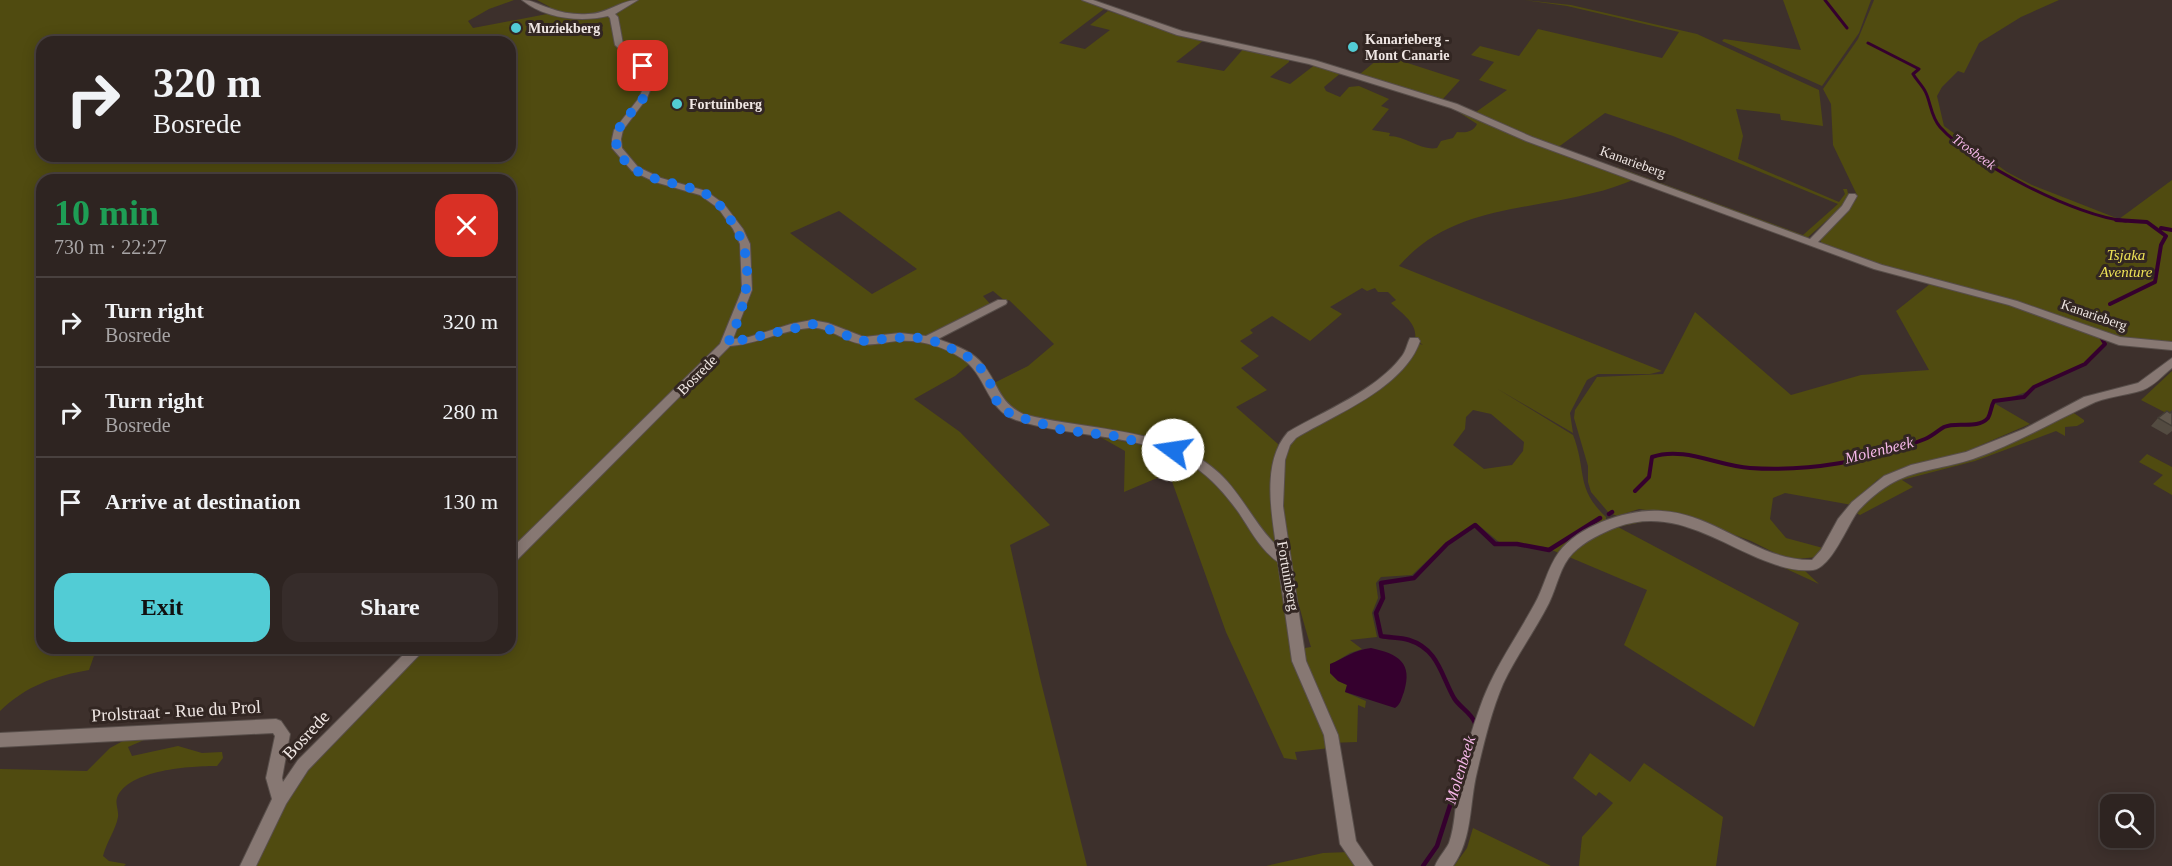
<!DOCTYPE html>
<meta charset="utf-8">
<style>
body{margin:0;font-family:Georgia,serif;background:#362c2a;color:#f1f3f6;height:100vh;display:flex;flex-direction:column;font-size:22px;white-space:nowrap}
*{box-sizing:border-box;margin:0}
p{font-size:20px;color:#a7a4a5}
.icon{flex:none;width:33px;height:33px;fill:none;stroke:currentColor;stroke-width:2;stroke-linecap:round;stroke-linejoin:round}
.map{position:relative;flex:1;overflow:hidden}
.sheet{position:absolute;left:36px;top:174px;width:480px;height:480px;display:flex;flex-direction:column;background:#2e2421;border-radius:18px;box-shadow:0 3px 15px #0003,0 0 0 2px #49413f}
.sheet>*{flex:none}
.top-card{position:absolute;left:36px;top:36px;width:480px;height:126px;border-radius:18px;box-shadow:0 3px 15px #0003,0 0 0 2px #49413f;background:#2e2421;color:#f1f3f6;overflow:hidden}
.controls{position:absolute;left:2100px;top:794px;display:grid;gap:12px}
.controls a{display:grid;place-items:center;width:54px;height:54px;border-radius:12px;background:#2e2421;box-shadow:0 3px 15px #0003,0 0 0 2px #49413f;font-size:30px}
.pin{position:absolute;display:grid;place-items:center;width:51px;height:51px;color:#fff;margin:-26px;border-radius:12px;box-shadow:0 3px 9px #0006}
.me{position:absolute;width:66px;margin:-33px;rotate:284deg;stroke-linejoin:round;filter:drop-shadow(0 0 4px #0008)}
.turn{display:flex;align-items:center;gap:21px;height:126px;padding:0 18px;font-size:27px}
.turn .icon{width:78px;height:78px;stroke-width:2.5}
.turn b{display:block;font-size:42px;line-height:51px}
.round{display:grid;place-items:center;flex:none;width:63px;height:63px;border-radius:18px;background:#362c2a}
.headline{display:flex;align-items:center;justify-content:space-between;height:102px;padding:0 18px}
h1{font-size:36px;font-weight:700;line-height:45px;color:#1e9e55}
.cta{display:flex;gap:12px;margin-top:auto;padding:12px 18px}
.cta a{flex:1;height:69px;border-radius:18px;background:#52ccd5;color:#111;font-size:24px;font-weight:700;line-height:69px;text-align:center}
.cta a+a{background:#362c2a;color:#f1f3f6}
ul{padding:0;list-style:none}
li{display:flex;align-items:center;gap:18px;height:90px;padding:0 18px;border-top:2px solid #49413f}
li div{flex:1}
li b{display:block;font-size:22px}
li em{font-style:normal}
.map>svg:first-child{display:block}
</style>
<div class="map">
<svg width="2172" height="866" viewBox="0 0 2172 866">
<rect width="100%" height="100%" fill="#3d302c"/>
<path fill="#504b10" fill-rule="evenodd" d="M0 0H514L489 9 468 21 473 28 547 14 550 7 537 0H1083L1104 9 1059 43 1085 49 1110 30 1090 25 1108 11 1204 40 1176 62 1224 71 1244 48 1289 58V62L1270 77 1290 84 1316 64 1342 72 1324 87 1326 91 1340 97 1349 87 1359 86 1389 99 1381 106 1389 109 1372 130 1390 133 1389 136C1407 136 1420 151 1437 148L1441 141 1453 138 1457 132C1466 133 1473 132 1477 124L1460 113 1464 111 1512 133 1633 180C1620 185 1607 190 1593 193 1524 211 1450 207 1399 266L1662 371 1650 374H1598L1587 380 1570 413 1573 433 1496 388 1573 435C1587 470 1575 488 1606 517V521L1578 537 1561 554 1545 547 1499 542 1476 523 1446 543 1412 575 1381 577 1376 583 1378 598 1372 613 1377 637 1350 640 1362 649 1350 653 1330 665V673L1338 681 1347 685 1345 692 1366 701 1365 708 1358 705 1357 742 1329 743 1330 748 1295 752 1297 760 1284 758 1226 632 1169 473 1124 492 1125 451 1102 438C1191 452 1211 461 1258 539L1263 537C1245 501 1216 466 1178 450 1139 433 1029 432 1005 408 999 402 997 391 994 383L1028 366 1054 344 1009 300 1005 301 993 291 983 296 991 305 929 337H864L862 341C910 341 928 334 972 362L955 376 914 399 960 432 1050 525 1010 545 1040 678 1087 866H255L288 796 312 762 425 648H510V180H42V648H118L95 653 89 670C54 676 26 686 0 711ZM42 42H510V156H42ZM839 211 917 269 872 294 790 233ZM1362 288 1367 291 1375 288 1378 292H1388L1396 300 1391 303C1401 313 1418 323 1415 339L1423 345 1417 343C1404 372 1378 387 1351 402 1331 414 1300 425 1287 446 1263 487 1298 603 1311 647L1305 648 1284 566 1274 499 1278 444 1236 407 1267 390 1241 368 1259 356 1240 341 1253 333 1250 330 1272 316 1310 341 1342 314 1330 307ZM1473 410 1491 414 1524 442 1523 451 1512 465 1484 469 1453 445 1465 429 1466 417Z
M1524 0 1571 5 1697 34 1819 90 1823 126 1781 120 1780 114 1736 109 1743 136 1738 159 1839 202 1845 194 1843 189H1847L1849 198 1846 203 1806 239 1615 169 1617 167 1803 235 1838 204 1673 136 1605 113 1557 148 1476 112 1507 90 1479 80 1494 62 1471 55 1480 46 1519 56 1538 29 1662 58 1679 32 1567 6Z
M1783 0H1871L1859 33 1822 86 1722 41 1724 39 1801 50Z
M1874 0H2059L2021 17 1979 43 1964 73 1958 71 1942 87 1937 96 1944 126 2007 172 2032 185 2119 219 2172 180V343L2127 341 2039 308 1874 264 1821 243 1820 237 1856 200 1857 195 1833 145 1831 104 1823 89 1858 39Z
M1383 55 1460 80 1442 100 1360 74Z
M1930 284 1994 299 2103 338 2107 343 2091 361 2032 390 1994 403 2030 424 1960 454 1901 468 1877 480 1852 505 1785 493 1773 498 1770 519 1786 538 1823 548 1818 557 1795 559 1777 554 1751 541 1681 515 1639 509 1617 516 1608 512 1591 492 1588 482V466L1574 418 1575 410 1597 377 1663 374 1695 312 1791 395 1861 375 1929 370 1896 311Z
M2172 371V416L2141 400Z
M2071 411 2084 420V422L2077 426 2065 427V436L2056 431 1975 461 1902 480 1913 487 1860 515 1856 513 1883 487 1900 475 1950 463Z
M2147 454 2172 467V495L2153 484 2163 475 2139 462Z
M1646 518 1675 520 1718 533 1785 565 1805 571 1819 584 1701 529 1675 522 1652 520 1618 527 1799 623 1754 727 1624 645 1647 590 1569 557C1585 532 1619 523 1646 518Z
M134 735 151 737 128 747 132 756 178 746 202 753 222 752 223 758 217 766C192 766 128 769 117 798 115 804 119 811 118 817 116 829 107 841 103 856L109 861 126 864 124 866H0V769L87 771 110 748Z
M1590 753 1630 782 1644 763 1723 817 1716 866H1579L1582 837 1613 803 1599 792 1596 796 1573 778Z
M1473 828 1551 866H1454L1467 848Z
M1349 852 1360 866H1266L1323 853Z"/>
<path fill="#35002e" d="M1371 648C1399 654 1413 663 1404 692 1401 699 1401 704 1395 708L1345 692 1347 685 1338 681 1330 673V664C1345 658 1354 650 1371 648Z"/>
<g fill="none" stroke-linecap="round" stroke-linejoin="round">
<path stroke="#35002e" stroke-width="3" d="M1825 0 1847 28
M1868 43 1919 69 1913 74C1917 81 1923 86 1926 93 1931 104 1931 117 1940 127 1972 163 2077 217 2126 221"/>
<path stroke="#35002e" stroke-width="4" d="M2161 228 2172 230
M2110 304 2155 282 2161 245 2166 236 2147 222 2116 220
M1635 491 1649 477 1652 457C1684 446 1718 466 1750 468 1807 472 1872 461 1925 439 1932 436 1937 431 1944 427 1957 421 1977 430 1988 418 1991 413 1991 406 1994 401L2024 397 2034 387 2085 364 2105 344 2101 337"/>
<path stroke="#35002e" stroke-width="4.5" d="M1609 514 1612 512
M1475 723C1471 712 1460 708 1454 698 1441 675 1438 649 1409 640 1400 637 1390 638 1381 636L1376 613 1383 598 1381 583 1414 578 1447 544 1475 525 1495 544H1517L1549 550 1600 518
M1423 866 1437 846 1464 762"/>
<g stroke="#584e4a" stroke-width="2">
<path id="street" d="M522 0C533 0 539 5 549 8 562 13 575 15 588 14 608 14 620 0 638 0L615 14 618 17 623 44 646 64 654 81 647 98 623 130 621 139 622 148 638 167 661 178 706 191 724 204 743 229 750 244 752 290 733 339 749 337 791 324 812 320 828 323 864 337 900 333 926 336 998 300H1006L1007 302 1006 304 938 339C952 344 969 350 979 360 998 379 996 401 1023 414 1086 431 1168 426 1219 473 1242 494 1254 524 1276 545 1271 510 1262 461 1288 432 1324 411 1377 390 1402 356 1406 351 1407 344 1410 338H1418L1420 341C1404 388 1336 414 1296 438L1290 445 1285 460 1283 506 1306 661 1338 735 1356 841 1373 866H1355L1340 844 1324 735 1292 661 1278 562C1260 549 1251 531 1239 513 1227 496 1212 479 1195 467 1146 432 1073 439 1016 420 986 410 987 374 961 358 943 346 919 339 897 341 885 342 873 346 861 344 843 341 828 326 809 328 782 330 758 344 730 346L515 562 510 563V550L720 344 742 290 740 244 733 229 718 208 700 195 655 182 632 171 612 148V139L614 130 639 98 646 81 639 67 615 45 610 18 608 16C580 23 544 18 522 0Z
M1082 0H1093L1182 31 1314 60 1457 104 1532 137 1810 239 1842 206 1849 194H1855L1857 196 1849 210 1818 242 1882 265 2017 301 2120 337 2172 342V350L2119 345 2009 305 1874 269 1526 141 1451 108 1309 64 1177 35Z
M2172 358V368C2163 375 2154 386 2143 390 2126 396 2106 396 2089 405 2050 423 2014 445 1973 459 1947 468 1918 469 1894 482 1882 488 1867 501 1858 511 1847 526 1831 568 1813 570 1793 572 1776 565 1758 558 1712 538 1669 508 1617 527 1602 533 1585 541 1573 553 1560 566 1557 587 1549 603 1535 631 1516 656 1503 684 1491 712 1484 743 1477 772 1469 804 1473 838 1453 866H1435C1438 858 1445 851 1449 843 1455 826 1455 807 1458 789 1462 762 1470 735 1479 710 1492 671 1515 640 1534 605 1544 588 1547 568 1559 552 1579 525 1630 508 1662 511 1716 514 1758 561 1812 560L1821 550 1838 519 1852 502 1884 476 1911 465 1966 452 2024 429 2084 397 2138 383Z
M410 648H426L308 770 286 804 256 866H240L272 799 266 778 275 736 273 733 0 747V733L276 719 281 721 290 734 282 778 283 782 298 760Z"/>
</g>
<use href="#street" fill="#877873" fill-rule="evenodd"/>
</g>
<path fill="#534b41" d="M2172 411V431L2167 435 2151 426 2158 418Z"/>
<path fill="#60574c" stroke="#433d35" stroke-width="1.5" d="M2167 411 2170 413 2172 411V426L2158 418Z"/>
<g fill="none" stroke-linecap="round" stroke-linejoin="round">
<path stroke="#1a73e8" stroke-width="10" stroke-dasharray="0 18" d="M643 66C669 100 604 117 618 149 631 183 677 180 704 193 714 198 721 206 727 215 758 255 749 300 728 343L814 324 862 341 909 337 929 339 964 354 978 364 991 385 998 405 1012 415 1063 430 1114 436 1173 450"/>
</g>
<g fill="#52ccd5" stroke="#322622" stroke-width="2">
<circle cx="516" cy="28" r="6"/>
<circle cx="1353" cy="47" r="6"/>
<circle cx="677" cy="104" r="6"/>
</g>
<g text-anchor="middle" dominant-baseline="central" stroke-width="6" stroke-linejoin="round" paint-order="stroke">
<g font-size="14" font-weight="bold" fill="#efe6e3" stroke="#322622" text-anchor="start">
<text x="528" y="28">Muziekberg</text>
<text x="1365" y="39">Kanarieberg -<tspan x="1365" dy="16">Mont Canarie</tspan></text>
<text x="689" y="104">Fortuinberg</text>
</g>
<g font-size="14" font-style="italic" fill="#f5b7e8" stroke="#322622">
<text transform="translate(1974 152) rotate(36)">Trosbeek</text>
</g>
<g font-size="14" fill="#efe6e3" stroke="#322622">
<text transform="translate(1633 162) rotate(20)">Kanarieberg</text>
<text transform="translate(2094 315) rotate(19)">Kanarieberg</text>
</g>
<g font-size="15" font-style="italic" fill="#eee256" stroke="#322622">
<text x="2126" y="255">Tsjaka<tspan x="2126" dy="17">Aventure</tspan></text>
</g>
<g font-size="15" fill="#efe6e3" stroke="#322622">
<text transform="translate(697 375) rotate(-45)">Bosrede</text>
<text transform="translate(1288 576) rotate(80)">Fortuinberg</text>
</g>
<g font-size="16" font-style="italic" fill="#f5b7e8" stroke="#322622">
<text transform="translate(1879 450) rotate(-14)">Molenbeek</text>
<text transform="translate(1460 770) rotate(-73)">Molenbeek</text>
</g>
<g font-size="18" fill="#efe6e3" stroke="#322622">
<text transform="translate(176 711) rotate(-3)">Prolstraat - Rue du Prol</text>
<text transform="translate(306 735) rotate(-47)">Bosrede</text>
</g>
</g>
</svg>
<div class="controls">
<a><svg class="icon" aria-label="search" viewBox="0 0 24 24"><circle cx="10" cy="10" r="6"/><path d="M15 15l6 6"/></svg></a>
</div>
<div class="pin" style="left:643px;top:66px;background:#d93025"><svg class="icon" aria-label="arrive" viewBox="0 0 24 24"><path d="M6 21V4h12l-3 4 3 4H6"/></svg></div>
<svg class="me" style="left:1173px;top:450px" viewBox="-20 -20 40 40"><circle r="19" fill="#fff"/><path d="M0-13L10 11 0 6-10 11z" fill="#1a73e8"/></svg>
<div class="top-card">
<div class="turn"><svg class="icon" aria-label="right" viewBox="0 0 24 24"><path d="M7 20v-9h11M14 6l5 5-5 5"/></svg><div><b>320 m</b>Bosrede</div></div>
</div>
<section class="sheet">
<div class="headline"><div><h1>10 min</h1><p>730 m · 22:27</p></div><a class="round" style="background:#d93025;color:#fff"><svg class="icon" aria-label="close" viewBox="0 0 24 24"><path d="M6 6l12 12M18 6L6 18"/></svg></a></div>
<ul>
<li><svg class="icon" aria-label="right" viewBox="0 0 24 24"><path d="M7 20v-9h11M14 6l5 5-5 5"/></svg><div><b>Turn right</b><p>Bosrede</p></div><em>320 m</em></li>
<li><svg class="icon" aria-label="right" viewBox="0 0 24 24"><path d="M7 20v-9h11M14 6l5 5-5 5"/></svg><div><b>Turn right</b><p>Bosrede</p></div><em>280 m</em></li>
<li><svg class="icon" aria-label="arrive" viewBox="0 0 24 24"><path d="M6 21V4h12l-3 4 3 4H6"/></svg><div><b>Arrive at destination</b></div><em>130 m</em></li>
</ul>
<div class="cta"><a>Exit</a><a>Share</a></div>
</section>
</div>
